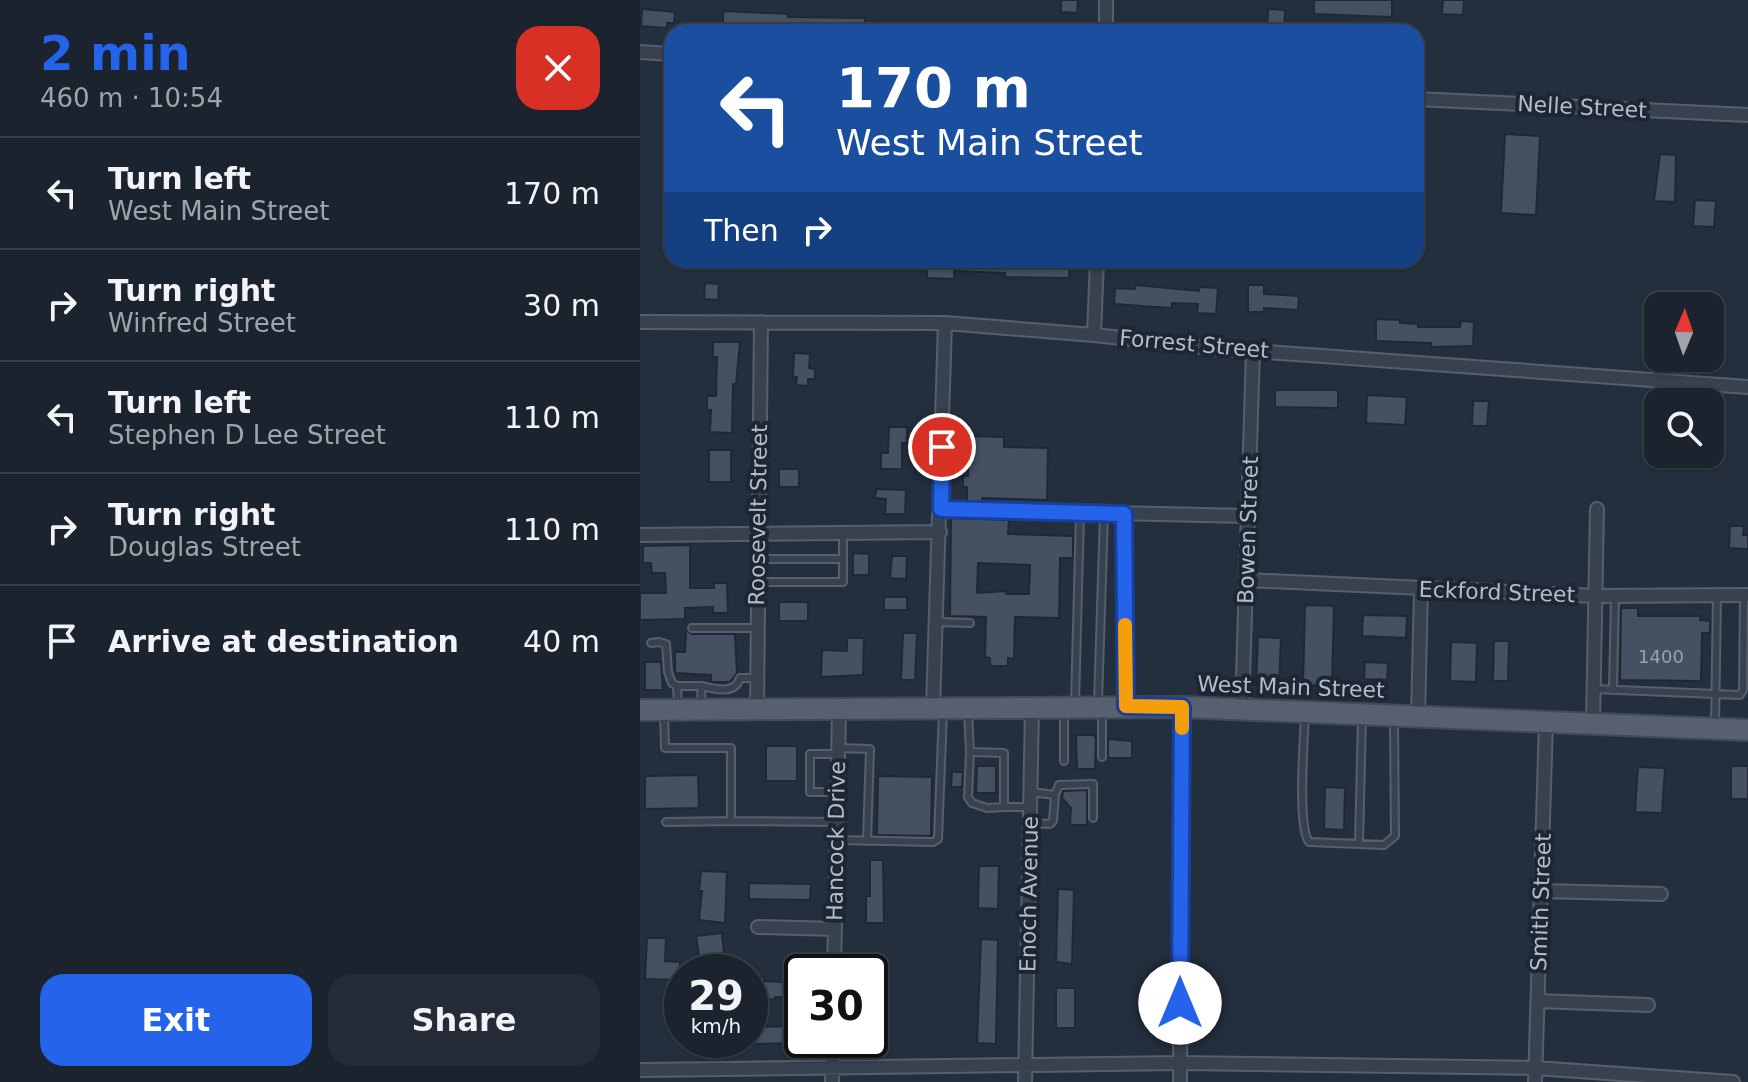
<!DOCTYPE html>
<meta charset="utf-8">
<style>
body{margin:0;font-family:"DejaVu Sans",sans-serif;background:#242b36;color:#f1f3f6;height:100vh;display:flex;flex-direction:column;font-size:30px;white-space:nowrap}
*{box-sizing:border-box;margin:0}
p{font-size:26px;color:#a0a4aa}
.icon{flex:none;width:44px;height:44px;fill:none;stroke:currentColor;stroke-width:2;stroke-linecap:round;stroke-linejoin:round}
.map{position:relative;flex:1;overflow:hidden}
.details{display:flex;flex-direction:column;background:#1b232e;width:640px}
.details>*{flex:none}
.hud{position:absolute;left:24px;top:24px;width:760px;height:244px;border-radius:24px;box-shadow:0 2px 6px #0004,0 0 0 2px #39404a;background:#1a4fa0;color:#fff;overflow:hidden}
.needle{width:52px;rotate:2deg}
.fabs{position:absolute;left:1004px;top:292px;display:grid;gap:16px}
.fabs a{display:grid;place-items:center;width:80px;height:80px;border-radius:16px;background:#1b232e;box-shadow:0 2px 6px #0004,0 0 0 2px #39404a;font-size:40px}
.speed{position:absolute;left:24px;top:954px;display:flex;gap:16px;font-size:40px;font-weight:700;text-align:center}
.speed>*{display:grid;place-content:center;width:104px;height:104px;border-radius:50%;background:#1b232e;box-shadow:0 2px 6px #0004,0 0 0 2px #39404a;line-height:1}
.speed small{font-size:20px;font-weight:400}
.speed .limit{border:4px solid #111;border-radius:12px;background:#fff;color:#111}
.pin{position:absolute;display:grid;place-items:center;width:68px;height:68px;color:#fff;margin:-34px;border:4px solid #fff;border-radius:50%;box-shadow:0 2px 8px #0007}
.me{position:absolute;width:88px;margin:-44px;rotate:0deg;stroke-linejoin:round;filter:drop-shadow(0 0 6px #0008)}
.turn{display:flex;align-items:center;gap:28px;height:168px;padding:0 40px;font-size:36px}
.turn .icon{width:104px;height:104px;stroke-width:2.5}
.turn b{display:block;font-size:56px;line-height:68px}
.then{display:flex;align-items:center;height:76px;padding:0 40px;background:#0003;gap:16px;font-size:30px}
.round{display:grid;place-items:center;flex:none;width:84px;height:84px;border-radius:24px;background:#242b36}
.head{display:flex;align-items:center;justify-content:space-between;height:136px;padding:0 40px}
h1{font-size:48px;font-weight:700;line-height:60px;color:#2563eb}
.primary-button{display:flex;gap:16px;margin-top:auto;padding:16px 40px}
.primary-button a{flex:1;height:92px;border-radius:24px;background:#2563eb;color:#fff;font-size:32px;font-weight:700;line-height:92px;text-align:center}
.primary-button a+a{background:#242b36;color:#f1f3f6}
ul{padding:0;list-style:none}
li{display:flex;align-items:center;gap:24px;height:112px;padding:0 40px;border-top:2px solid #39404a}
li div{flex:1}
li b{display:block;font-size:30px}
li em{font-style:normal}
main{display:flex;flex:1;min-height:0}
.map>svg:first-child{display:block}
</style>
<main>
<section class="details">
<div class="head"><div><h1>2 min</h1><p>460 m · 10:54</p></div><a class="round" style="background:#d93025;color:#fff"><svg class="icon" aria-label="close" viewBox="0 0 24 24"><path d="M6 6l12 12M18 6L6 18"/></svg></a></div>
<ul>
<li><svg class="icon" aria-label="left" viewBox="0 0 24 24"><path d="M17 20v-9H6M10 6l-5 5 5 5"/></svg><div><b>Turn left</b><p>West Main Street</p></div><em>170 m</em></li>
<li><svg class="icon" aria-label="right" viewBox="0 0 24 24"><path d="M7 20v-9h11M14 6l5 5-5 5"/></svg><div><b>Turn right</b><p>Winfred Street</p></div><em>30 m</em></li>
<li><svg class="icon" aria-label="left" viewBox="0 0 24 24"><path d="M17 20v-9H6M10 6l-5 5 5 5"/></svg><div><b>Turn left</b><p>Stephen D Lee Street</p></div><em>110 m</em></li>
<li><svg class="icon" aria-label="right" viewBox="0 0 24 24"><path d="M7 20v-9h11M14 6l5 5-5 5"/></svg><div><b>Turn right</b><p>Douglas Street</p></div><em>110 m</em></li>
<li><svg class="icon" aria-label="arrive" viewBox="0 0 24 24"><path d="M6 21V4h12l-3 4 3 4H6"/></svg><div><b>Arrive at destination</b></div><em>40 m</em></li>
</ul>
<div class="primary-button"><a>Exit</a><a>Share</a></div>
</section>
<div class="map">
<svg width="1108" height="1082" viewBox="0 0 1108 1082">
<rect width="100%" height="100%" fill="#242f3e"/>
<path fill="#455162" stroke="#1f2835" stroke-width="2" fill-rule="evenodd" d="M421 0H438L437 13 421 12Z
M674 0H752V17L674 14Z
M803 0H824L823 15 802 14Z
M2 9 35 12 34 23H27V28L1 26Z
M628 9 645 10 644 32H627Z
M83 11 148 14V17L225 18V22L273 25V32H133V29L110 28V32L93 31V25H83Z
M865 134 900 136 896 215 861 213Z
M1020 154 1036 155 1035 202 1014 201Z
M1055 200 1076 201 1074 227 1053 226Z
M287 260H430L429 278 365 277V273L314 271V279L287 278Z
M65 283 79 284 78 300 64 299Z
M495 285 559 291V287L578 288 576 314 557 313 558 304 532 303V308L474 304 475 288 495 289Z
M608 285H624V294L659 296 658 310 624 308V312H608Z
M736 319 760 320V323L778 324V327H820L821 321 834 322 833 346 791 347V343L736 341Z
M73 342H100L96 384H93L92 433 70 432 71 410H67V396H76L77 357H73Z
M154 353 170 354 169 368 175 369V379H168V386L156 385 157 377H153Z
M635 390H698V408L635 407Z
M727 395 767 397 765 425 726 423Z
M833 401H849L847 426H832Z
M249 427H267V443H262V469H241V453H248Z
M329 436 364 437V447L408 448 407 500 342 498V501H327V487H323V476H328Z
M69 450H91V482H69Z
M139 469H159V487H139Z
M236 489 266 490 265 514H245L246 499 235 498Z
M311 518 369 520 368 534 433 536V558H420L419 618 375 617 374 659 368 658V666H350V658L345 657 346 617 310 616ZM338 563 390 565 389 594H366V591L337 593Z
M1090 526H1104L1103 535H1108V549L1089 548Z
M50 545V588H74V583H87L88 613H73V607L45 608V619L0 620V593H26L25 573H12L11 563H3V546Z
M213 553 229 554V575H213Z
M252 556H267L266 579 250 578Z
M244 597H267V610H244Z
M139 602H168V621H139Z
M665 605 694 606 692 686 663 685Z
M981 608H998V616H1061L1060 620 1070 621V633H1062L1061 681 980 680Z
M723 615 767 616 766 638 722 636Z
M46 630 52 634H95L97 673 90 682H71V675L35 673V652H45Z
M263 633H277L275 680H261Z
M618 637 641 638 639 686 616 685Z
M207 638H224L223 675 181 677 182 650 207 651Z
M854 641H869L868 681H853Z
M811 642 837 643 836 682 810 681Z
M5 662H21L23 690H5Z
M725 662 748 663 747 680 724 679Z
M436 735H454L456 739 455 769H437Z
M468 739 492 741V758H468Z
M126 746H157V781H126Z
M337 766H356V793H336Z
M1091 766H1108V799H1091Z
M998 767 1025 768 1022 813 995 812Z
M312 772H323L322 787H311Z
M58 775 59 808 5 809V776Z
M238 776 292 777 291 836 237 835Z
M685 787 705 788 704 830 684 829Z
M447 790V825H430L431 808 422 798 423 791Z
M230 860H243L244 923H226V896H230Z
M339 866H359L358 909 338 908Z
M61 871 87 872 85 923 59 920 62 891H59Z
M109 883 171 884 170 900 109 899Z
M418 889 434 890 432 964 416 962Z
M82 933 84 953 59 956 56 936Z
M7 938H26L25 961 40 962 39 980 5 979Z
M341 939 358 940 356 1044 337 1043Z
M88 958 103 972H76Z
M110 976 124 977V981L143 982V979H157V983H162V998L135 997 134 1000 110 995Z
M230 982H243L241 1020H246V1044H230Z
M416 988H435V1028H416Z
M162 1026V1043L110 1044V1027Z"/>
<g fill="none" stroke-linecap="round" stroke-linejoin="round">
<g stroke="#565f6c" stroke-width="10">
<path id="service" d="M118 559H203
M117 582H203V532
M297 622 330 623
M52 628H117
M11 643 19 642 26 644 28 672 32 683 37 686 38 705
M37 686H61L62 706
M61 686C75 689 95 695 100 678H117
M954 689 1100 695 1103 690 1104 596
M973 689 975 597
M435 703 440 513
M458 703 464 514
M328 711 330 752 364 753V807H390
M24 713 25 748H91V821L197 822
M665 716C664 739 657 826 669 842L744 845 755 836 754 720
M1075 725 1077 596
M198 748 230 749 227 841
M330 752 328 797 332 803 347 808 364 807
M462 757V710
M424 761V710
M197 792H170V754H198
M415 795 419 785 453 784V818
M26 822 91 821
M390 823 410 824 413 821 415 795 390 792
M197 840 293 842 298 839 303 712
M719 844 722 718"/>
</g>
<g stroke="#565f6c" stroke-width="16">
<path id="minor" d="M466 32V0
M0 52 32 54
M776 99 1108 115
M0 322 305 323 454 335 572 348 1108 387
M454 335 457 260
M301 509 607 516
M484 514 486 706
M0 535 300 532
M606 580 956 596 1108 595
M117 708 121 322
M293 708 305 323
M602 710 613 350
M778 717 781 589
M953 723 957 509
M901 891 1021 894
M118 927 195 929
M194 972 199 710
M898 1001 1008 1005
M0 1070 540 1063 895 1068 1093 1082
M192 1082 193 1040
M385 1082 392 707
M540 1082 542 707
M895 1082 906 722"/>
</g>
<g stroke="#414a57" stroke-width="24">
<path id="primary" d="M0 710 542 707 1108 730"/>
</g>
<use href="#service" stroke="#38414e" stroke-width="6"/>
<use href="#minor" stroke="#38414e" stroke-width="12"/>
<use href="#primary" stroke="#56606e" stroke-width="20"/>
</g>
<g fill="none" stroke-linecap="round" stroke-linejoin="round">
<g stroke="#184099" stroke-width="20">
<path id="route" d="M302 447 301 509 484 514 486 706 542 707 540 1003"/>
</g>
<use href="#route" stroke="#2563eb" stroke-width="14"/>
<path stroke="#f59e0b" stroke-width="14" d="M485 625 486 706 542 707V728"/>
</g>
<g text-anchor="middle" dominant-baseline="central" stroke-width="8" stroke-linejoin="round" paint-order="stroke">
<g font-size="18" fill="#98a1af">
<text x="1021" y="656">1400</text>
</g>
<g font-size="22" fill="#b4bcc9" stroke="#1d2633">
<text transform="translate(942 107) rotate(3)">Nelle Street</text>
<text transform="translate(554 344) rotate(5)">Forrest Street</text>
<text transform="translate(118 515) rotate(-89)">Roosevelt Street</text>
<text transform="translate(608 530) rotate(-88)">Bowen Street</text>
<text transform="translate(857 592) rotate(2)">Eckford Street</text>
<text transform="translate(651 687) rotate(2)">West Main Street</text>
<text transform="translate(196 841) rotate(-89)">Hancock Drive</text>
<text transform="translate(389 894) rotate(-89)">Enoch Avenue</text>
<text transform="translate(901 902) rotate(-88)">Smith Street</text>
</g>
</g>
</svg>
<div class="fabs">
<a><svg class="needle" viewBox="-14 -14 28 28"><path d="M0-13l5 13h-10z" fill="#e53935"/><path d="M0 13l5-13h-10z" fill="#a0a4aa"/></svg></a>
<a><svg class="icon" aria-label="search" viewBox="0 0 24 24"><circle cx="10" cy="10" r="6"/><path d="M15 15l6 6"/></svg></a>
</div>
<div class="speed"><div>29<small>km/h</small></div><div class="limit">30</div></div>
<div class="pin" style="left:302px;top:447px;background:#d93025"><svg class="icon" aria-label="arrive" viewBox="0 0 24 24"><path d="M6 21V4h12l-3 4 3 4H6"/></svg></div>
<svg class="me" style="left:540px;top:1003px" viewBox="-20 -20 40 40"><circle r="19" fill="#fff"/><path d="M0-13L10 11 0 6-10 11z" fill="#2563eb"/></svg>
<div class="hud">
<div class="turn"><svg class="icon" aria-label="left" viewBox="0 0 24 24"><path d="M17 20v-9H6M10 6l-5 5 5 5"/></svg><div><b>170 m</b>West Main Street</div></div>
<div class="then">Then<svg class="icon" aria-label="right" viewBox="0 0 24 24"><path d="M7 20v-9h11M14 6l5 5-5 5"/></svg></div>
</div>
</div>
</main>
